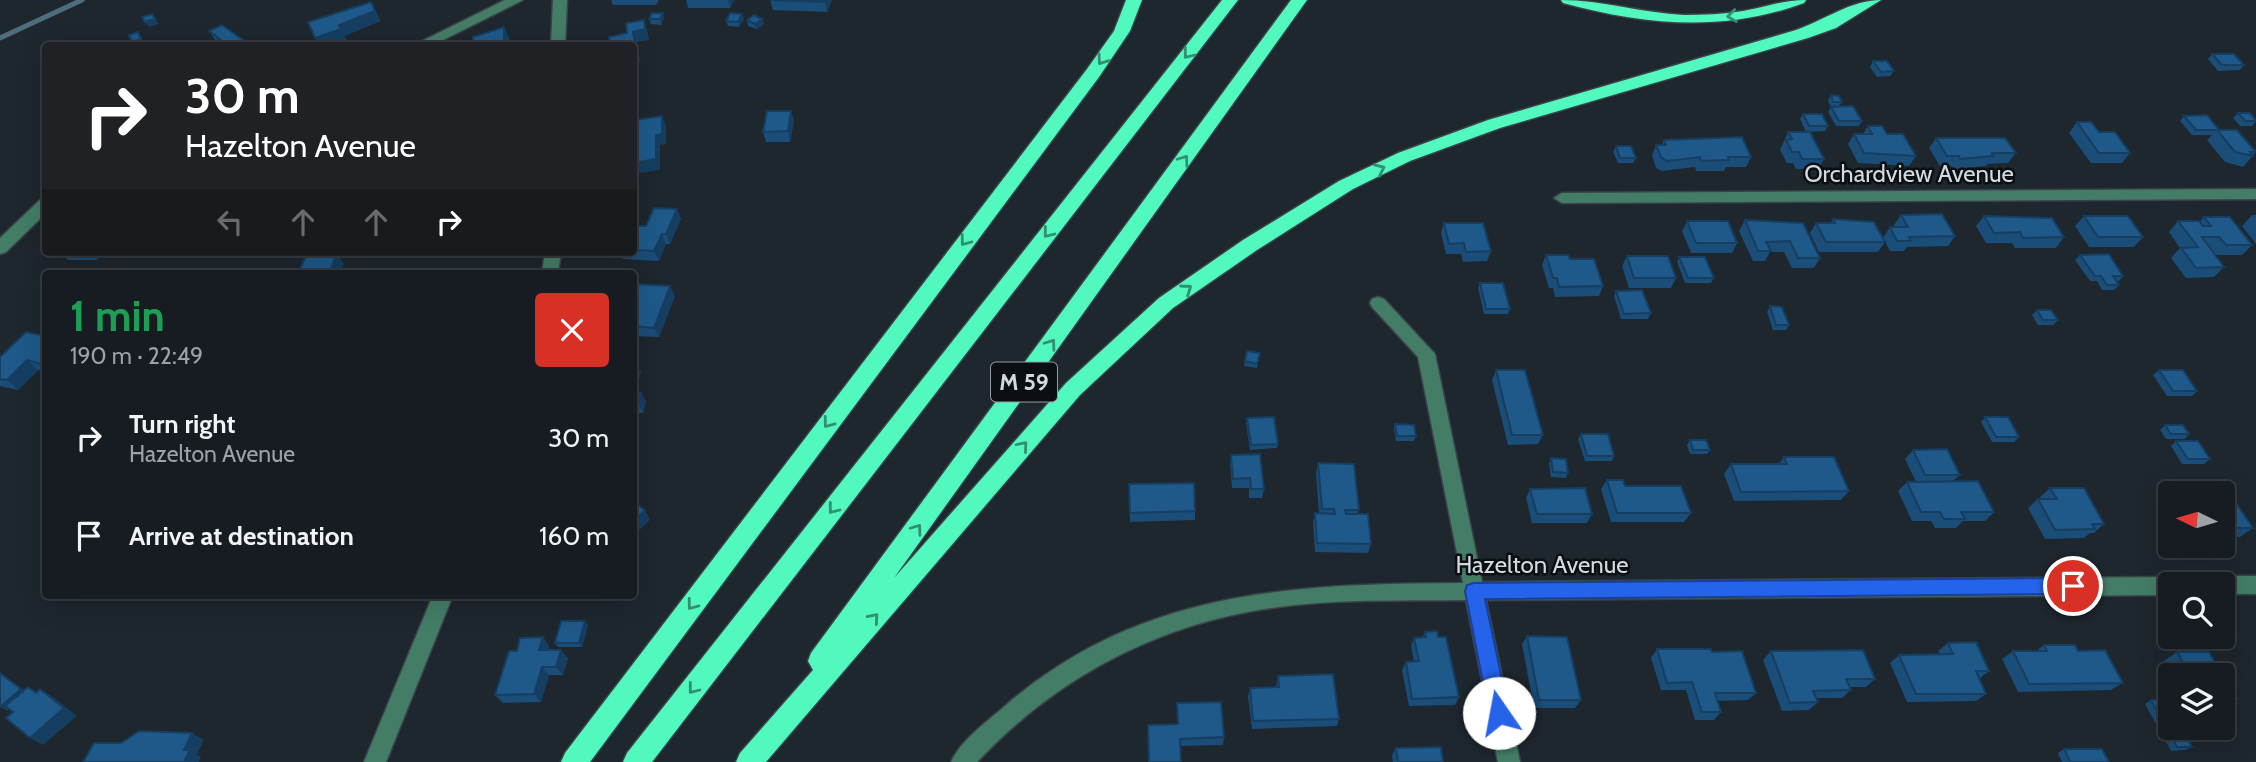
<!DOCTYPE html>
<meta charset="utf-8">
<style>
body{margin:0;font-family:Cabin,sans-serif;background:#1f252a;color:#f1f3f6;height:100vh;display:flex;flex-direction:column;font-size:26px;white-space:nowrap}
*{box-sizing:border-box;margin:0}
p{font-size:23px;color:#9ea1a5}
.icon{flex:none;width:38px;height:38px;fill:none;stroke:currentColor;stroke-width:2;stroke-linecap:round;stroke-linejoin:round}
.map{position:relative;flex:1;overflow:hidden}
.sheet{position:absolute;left:42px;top:270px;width:595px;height:329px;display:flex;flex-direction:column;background:#161c22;border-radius:7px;box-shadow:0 7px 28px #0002,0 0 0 2px #353a40}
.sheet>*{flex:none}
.hud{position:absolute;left:42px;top:42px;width:595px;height:214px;border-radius:7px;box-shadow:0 7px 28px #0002,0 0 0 2px #353a40;background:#202124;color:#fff;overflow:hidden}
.needle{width:46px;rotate:275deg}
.fabs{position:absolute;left:2158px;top:481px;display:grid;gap:14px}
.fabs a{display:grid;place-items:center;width:77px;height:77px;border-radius:7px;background:#161c22;box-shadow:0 7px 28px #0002,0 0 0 2px #353a40;font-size:35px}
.pin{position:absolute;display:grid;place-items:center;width:60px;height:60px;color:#fff;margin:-30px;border:4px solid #fff;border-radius:50%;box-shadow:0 2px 7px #0007}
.me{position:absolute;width:77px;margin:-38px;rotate:348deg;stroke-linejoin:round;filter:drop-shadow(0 0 5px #0008)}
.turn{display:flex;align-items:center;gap:24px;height:147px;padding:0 28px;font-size:32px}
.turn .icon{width:91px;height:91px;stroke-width:2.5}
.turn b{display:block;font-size:49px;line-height:60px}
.lanes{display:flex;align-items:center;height:66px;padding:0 28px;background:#0003;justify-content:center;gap:35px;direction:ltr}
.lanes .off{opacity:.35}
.round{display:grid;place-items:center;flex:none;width:74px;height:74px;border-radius:7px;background:#1f252a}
.summary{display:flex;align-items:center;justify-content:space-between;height:119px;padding:0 28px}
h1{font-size:42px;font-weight:700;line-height:52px;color:#1e9e55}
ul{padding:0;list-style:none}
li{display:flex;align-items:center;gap:21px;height:98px;padding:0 28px}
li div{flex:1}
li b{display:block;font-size:26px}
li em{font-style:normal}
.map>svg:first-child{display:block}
</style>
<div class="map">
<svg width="2256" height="762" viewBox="0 0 2256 762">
<rect width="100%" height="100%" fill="#1e262e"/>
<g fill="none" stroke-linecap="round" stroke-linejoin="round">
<path stroke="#4e6d7e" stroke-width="5" d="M0 38 82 0"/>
<g stroke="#3b434a" stroke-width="3">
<path id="minor" d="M505 0H523L431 46H412Z
M553 0H567L565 46H551Z
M2256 189V199L1562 203 1554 198 1562 193Z
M46 198V213L6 252 0 254V238L41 199Z
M545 252H561L558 273H542Z
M1378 297 1384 299 1435 354 1482 582 2170 577 2177 580 2179 584H2170V595L1486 600 1520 762H1498L1466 600C1395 601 1323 598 1253 611 1146 630 1051 683 977 762H951C961 740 988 721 1006 705 1141 589 1294 584 1463 583L1418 357 1372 307 1370 303 1372 299Z
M2222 576H2256V594H2222V584H2212L2215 579Z
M433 595H453L386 762H364Z"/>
</g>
<g stroke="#3b434a" stroke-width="3">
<path id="highway" d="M1126 0H1142L1130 31 1099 77 590 762H561L565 753 1087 69 1114 31Z
M1222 0H1238L652 762H623L627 753Z
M1291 0H1307L894 578 1066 383 1159 298 1243 240 1339 181 1398 153 1488 120 1796 30C1825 20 1851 0 1881 0L1836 28 1808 38 1500 128 1410 161 1353 189 1257 250 1173 308 1080 395 766 762H736L740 753 813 670 808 661 811 653Z
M1561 0C1602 0 1642 13 1684 15 1703 15 1724 14 1743 11 1766 7 1782 0 1806 0L1804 3C1723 33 1645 25 1563 3Z"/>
</g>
<use href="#minor" fill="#437d65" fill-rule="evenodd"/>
<use href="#highway" fill="#52f9be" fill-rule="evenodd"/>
</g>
<path fill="#1a4d77" d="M611 0H659L656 5H613Z
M686 0H734L730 8H688Z
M770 0H832L827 12 773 10Z
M664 18 661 25 651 24 649 19Z
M744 19 739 27 728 26 726 21Z
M762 19 764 24 757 29 748 26 747 20Z
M209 31 249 44 216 41Z
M2212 54 2244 65 2240 70 2218 71 2208 59Z
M1873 61 1894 71 1890 76 1877 77 1870 67Z
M1831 95 1842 102 1839 106 1862 121 1859 126H1836L1828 112 1831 107 1828 101Z
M791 111 794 121 790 142H766L763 132Z
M2238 113 2256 120V121L2252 126H2240L2233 118Z
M1803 114 1828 126 1825 131 1806 132 1800 119Z
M2184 116 2219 130 2256 152 2243 167 2225 162 2207 140 2212 135H2192L2180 121Z
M2077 122 2099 132 2130 153 2122 163H2091L2069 133Z
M1868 126 1916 156 1909 166 1858 163 1848 144 1854 134H1863Z
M1788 132 1824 159 1818 169H1796L1793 163H1787L1780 150Z
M1936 138 2016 153 2008 163 1987 164 1986 166 1953 169 1951 166H1940L1929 148Z
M1664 140 1751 157 1746 167H1726L1724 171H1696L1695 167 1662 171 1656 168 1652 155 1656 145H1662Z
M1616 146 1636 158 1633 163H1618L1613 152Z
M677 209 681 219 670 244H666L659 261 623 259 620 252H634V226H646Z
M1901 215 1955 236 1948 246 1907 247 1904 251H1890L1883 238 1890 227H1895L1894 225Z
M2252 215H2256V244L2242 226Z
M1984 216 2064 237 2056 248H2015L2012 243H1986L1976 226Z
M2084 216 2143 237 2134 247H2089L2075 226Z
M2204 217 2252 245 2242 255H2215L2224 267 2214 277 2186 278 2171 258 2180 248 2169 232 2178 221 2199 222Z
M1833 219 1885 242 1878 252H1819L1810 233 1816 223H1830Z
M1745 220 1803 223 1820 258 1814 268H1792L1784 252H1770L1765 261H1753L1739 231Z
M1687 221 1737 243 1732 253H1691L1682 231Z
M1444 223 1491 251 1487 261 1463 262 1461 254H1446L1441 233Z
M60 252H103L97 260H68Z
M1546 255 1570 259 1603 286 1599 296 1555 297 1553 288H1549L1542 265Z
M2080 255 2123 276 2119 281H2116L2119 285 2114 290H2102L2097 281H2090L2075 260Z
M1627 256 1676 278 1671 288H1629L1622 266Z
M1679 257 1714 278 1711 283H1685L1677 262Z
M1480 283 1510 309 1508 314H1484L1478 288Z
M634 285 675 296 659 337 634 336Z
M1616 291 1651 313 1648 319H1621L1614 296Z
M1770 306 1789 325 1786 330H1773L1767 312Z
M2037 310 2058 320 2053 325H2038L2032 315Z
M46 336V372L38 370 18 390 0 386V357Z
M1259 358 1257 368 1244 366 1245 361Z
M634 363 641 372 634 393H641L646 402 643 413H634Z
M1496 370 1543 435 1538 444 1508 445 1492 380Z
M2159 370 2197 391 2192 396H2167L2153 375Z
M1985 417 2019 437 2014 442H1992L1981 422Z
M1247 418 1278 444 1277 448 1250 450 1246 423Z
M1395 424 1416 436 1414 441H1396L1394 429Z
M2165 425 2189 434 2184 439H2166L2160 430Z
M1581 434 1614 456 1612 461H1585L1578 439Z
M1690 440 1710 450 1707 454H1690L1687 445Z
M2176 441 2210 459 2204 464H2182L2171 446Z
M1913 450 1960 475 1953 481 1994 512 1985 521H1963L1956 528H1935L1931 521H1912L1898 491 1907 482H1916L1905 459Z
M1231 455 1264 489 1262 498H1249V488H1232L1230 464Z
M1784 457 1849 491 1841 500 1734 501 1724 474 1731 464H1779Z
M1551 458 1568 473 1566 478 1551 477 1549 463Z
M1318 463 1359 510 1357 514 1371 544 1368 553 1315 552 1313 522 1315 513H1319L1316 473Z
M1607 480 1625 486 1691 513 1684 522H1611L1601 489Z
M1129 484 1195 511V520L1130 522Z
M2050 488 2104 524 2094 533H2090L2084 538 2045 539 2028 508 2038 499H2041L2040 497Z
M2226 488 2253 528 2240 537H2222V494H2183L2189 489Z
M1530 489 1592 514 1587 523H1532L1526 498Z
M315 595H349L348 597Z
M588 625 582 647H558L555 643Z
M1425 632 1438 637 1459 697 1455 705 1409 706 1402 670 1406 662H1414L1411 646 1414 638H1422Z
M1527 636 1581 700 1575 708H1534L1522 644Z
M543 637 549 646 548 650 568 658 563 675H549L541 702 503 703 495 695 517 651Z
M1948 643 1989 671 1979 679 1986 694 1976 701 1907 702 1890 663 1899 655 1940 654 1938 651Z
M2044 645 2123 683 2111 690 2018 692 2002 659 2013 651H2036Z
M1657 649 1712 652 1756 693 1748 700 1717 701 1721 712 1714 720H1695L1686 690H1661L1651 658Z
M1771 651 1875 679 1866 687H1849L1851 690 1842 698H1816L1818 702 1809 710 1782 711 1763 660Z
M2177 652H2209L2237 699 2222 707V676H2173L2165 660Z
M1278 676 1339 719 1337 726 1252 729 1248 696 1250 688 1276 687Z
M2151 700 2207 734 2200 738H2187L2192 747 2185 750 2171 751 2145 704Z
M1177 703 1224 737 1223 745 1180 746 1181 762H1149L1148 725 1177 724Z
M1396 748 1443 762H1393L1392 755Z
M2064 749 2109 762H2062L2058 753Z"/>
<path fill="#153e61" d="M728 0H734L730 8Z
M826 0H832L827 12 825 2Z
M371 2 381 21 345 36 347 40 329 46H320L315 38 339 25Z
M663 13 664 18 661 25 660 19Z
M152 14 159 24 149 27 145 22Z
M742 14 744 19 739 27 738 22Z
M762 19 764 24 757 29 755 24Z
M644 20 647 30 649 40 637 42 640 61 634 63 633 32Z
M504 27 509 37V46H504Z
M138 32 145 44 140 46H135L132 42Z
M791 111 794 121 790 142 788 131Z
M662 116 666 126V144L660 145V170L634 174V163L656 135Z
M677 209 681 219 670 244 666 234Z
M662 234 666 244 659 261 654 251Z
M90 252H103L97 260Z
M337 254 344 264 341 273H331L330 271Z
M670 286 675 296 659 337 654 328Z
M27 360 38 370 18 390 7 380Z
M636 363 641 372 634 395V370Z
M641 393 646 402 643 413 638 403Z
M645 510 650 520 634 535V521Z
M585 621 588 625 582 647 579 643Z
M543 637 549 646 546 658 539 650Z
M561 650 568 658 563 675 556 667Z
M542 667 549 675 541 702 534 694Z
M1 673 28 693 7 711 0 707Z
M40 689 53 697 77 716 43 745 30 738Z
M192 733 204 740 197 754 201 757 199 762H184V750Z"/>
<path fill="#1e598a" stroke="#153e61" stroke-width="2" d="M770 0H826L825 2Z
M371 2 375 11 339 25 341 29 315 38 308 22Z
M652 13H663L660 19H649Z
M730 13 742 14 738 22 726 21Z
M152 14 155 19 145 22 142 17Z
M754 15 762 19 755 24 747 20Z
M644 20 645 29 633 32 636 51 634 52V46H610L609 37 627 33 626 23Z
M222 25 249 44 246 46H207L220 39 209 31Z
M504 27V46H473V37Z
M138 32 141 39 132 42 129 35Z
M2212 54H2234L2244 65H2222Z
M1873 61H1887L1894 71 1881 72Z
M1831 95 1839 96 1842 102H1833Z
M1853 106 1862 121H1839L1831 107Z
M767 111H791L788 131 763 132Z
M2238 113H2250L2256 121H2245Z
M1803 114H1822L1828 126H1809Z
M2207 115 2219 130H2196L2184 116Z
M662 116V134L656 135V159L634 163 635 120Z
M2077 122H2091L2099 132H2115L2130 153H2099Z
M1868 126H1882L1887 134H1903L1916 156 1864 153 1854 134H1872Z
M2217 130H2237L2256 152H2250L2253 156 2235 152Z
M1788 132H1810L1824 159H1802L1799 152H1792L1786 140 1792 139Z
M1742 137 1751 157H1728L1729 160 1701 161 1700 157 1667 161 1661 157 1656 145H1666L1664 140Z
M1936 138H2005L2016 153H1992L1993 156 1960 159 1959 156H1947Z
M1616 146H1631L1636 158H1620Z
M654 208 677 209 666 234H662L654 251 634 250V226H646Z
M1942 214 1955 236 1909 237 1911 241H1897L1890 227H1908L1901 215Z
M1984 216 2052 218 2064 237 2023 238 2020 232 1994 233Z
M2084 216H2128L2143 237H2098Z
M2204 217H2230L2252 245H2226L2219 237H2202L2224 267 2196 268 2181 248 2198 247 2178 221H2199L2203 226H2211Z
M1833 219 1874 222 1885 242H1826L1816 223H1835Z
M1745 220 1803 223 1820 258H1798L1790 241 1766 242 1771 251H1758Z
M1687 221H1728L1737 243H1696Z
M1444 223H1483L1491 251 1466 252 1464 243 1449 244Z
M337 254 330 271 298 273 306 256Z
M2109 254 2123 276H2113L2119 285H2107L2101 276H2095L2080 255Z
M1546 255H1568L1570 259H1594L1603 286 1559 287 1557 278H1553Z
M1627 256H1668L1676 278H1634Z
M1679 257H1705L1714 278H1688Z
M1480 283H1503L1510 309H1486Z
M634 284 670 286 654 328 634 326Z
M1642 290 1651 313 1624 314 1616 291Z
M1770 306 1782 307 1789 325H1776Z
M2037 310H2051L2058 320H2043Z
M26 332 46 336V365L27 360 7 380 0 379V357Z
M1247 351 1260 353 1257 364 1245 361Z
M1496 370H1525L1543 435H1512Z
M2159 370H2183L2197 391H2173Z
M634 393H641L638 403H634Z
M1274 417 1278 444 1251 445 1247 418Z
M1985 417H2008L2019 437H1996Z
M1395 424 1414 425 1416 436H1397Z
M2165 425H2183L2189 434H2171Z
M1581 434H1608L1614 456H1587Z
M1690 440H1706L1710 450H1693Z
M2176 441H2198L2210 459H2188Z
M1947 449 1960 475H1925L1913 450Z
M1260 454 1264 489H1251L1250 478 1233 479 1231 455Z
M1784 457H1834L1849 491 1741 492 1731 464H1787Z
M1551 458 1566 459 1568 473 1553 472Z
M1318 463 1354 464 1359 510H1345L1346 514H1368L1371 544 1317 543 1315 513 1335 514 1334 509H1322Z
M1607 480H1623L1625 486H1681L1691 513H1617Z
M1978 481 1994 512H1961L1965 519H1944L1940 512H1921L1907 482Z
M1194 483 1195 511 1130 513 1129 484Z
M1585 488 1592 514H1537L1530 489Z
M2050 488H2084L2104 524H2092L2095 529 2055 530 2038 499H2057Z
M2226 488 2253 528H2222V494H2192L2189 489Z
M634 502 645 510 634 521Z
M561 621H585L579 643H555Z
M1437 631 1438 637H1446L1459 697 1412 699 1406 662 1419 661 1414 638 1426 637 1425 632Z
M1527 636 1567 637 1581 700H1539Z
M543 637 539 650H561L556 667H542L534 694 495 695 509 651H517L520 638Z
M1976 642 1989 671H1976L1986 694H1916L1899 655 1953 654 1948 643Z
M2044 645H2075L2078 651 2105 650 2123 683 2029 684 2013 651H2047Z
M1657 649H1711L1712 652 1742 651 1756 693H1715L1721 712H1702L1692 682 1667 683Z
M1863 650 1875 679H1846L1851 690 1813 691 1818 702 1790 703 1771 651Z
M2177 652H2209L2237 699H2222V676H2191Z
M0 673 21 689 0 707Z
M1333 674 1339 719 1253 721 1250 688 1279 687 1278 676Z
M28 687 36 693 40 689 64 708 30 738 6 718 13 712 5 706Z
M2170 699V728H2203L2207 734H2185L2192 747H2177L2151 700Z
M1221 702 1224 737 1180 739 1181 762H1149L1148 725 1178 724 1177 703Z
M139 731 192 733 184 750H190L184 762H83L94 743H121Z
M1441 747 1443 762H1398L1396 748Z
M2064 749H2102L2109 762H2070Z"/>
<defs><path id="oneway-chevron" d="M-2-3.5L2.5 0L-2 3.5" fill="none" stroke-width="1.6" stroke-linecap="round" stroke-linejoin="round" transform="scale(1.75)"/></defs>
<g stroke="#328f71">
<use href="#oneway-chevron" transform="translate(1732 16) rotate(173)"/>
<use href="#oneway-chevron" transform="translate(1188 54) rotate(128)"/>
<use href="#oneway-chevron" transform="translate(1102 60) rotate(125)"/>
<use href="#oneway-chevron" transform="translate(1184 160) rotate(-54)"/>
<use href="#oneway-chevron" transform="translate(1380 169) rotate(-25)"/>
<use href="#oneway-chevron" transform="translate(1048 233) rotate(128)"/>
<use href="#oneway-chevron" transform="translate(965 241) rotate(127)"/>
<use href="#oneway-chevron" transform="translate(1187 289) rotate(-35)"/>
<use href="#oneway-chevron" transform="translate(1051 344) rotate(-54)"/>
<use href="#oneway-chevron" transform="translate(828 423) rotate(127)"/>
<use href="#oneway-chevron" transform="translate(1023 446) rotate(-50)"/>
<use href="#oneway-chevron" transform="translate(833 509) rotate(128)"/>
<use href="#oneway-chevron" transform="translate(917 529) rotate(-54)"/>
<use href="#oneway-chevron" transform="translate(692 605) rotate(127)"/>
<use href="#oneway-chevron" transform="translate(874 618) rotate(-49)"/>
<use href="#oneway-chevron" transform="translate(693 689) rotate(128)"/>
</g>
<path fill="#2563eb" stroke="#184099" stroke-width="2" d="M2073 578 2080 580 2082 586 2080 592 2073 594 1485 599 1509 713 1506 720 1499 722 1492 720 1489 713 1465 591 1467 585 1474 583Z"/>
<g text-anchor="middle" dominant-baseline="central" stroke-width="5" stroke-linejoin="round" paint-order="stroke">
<rect fill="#0b0e12" stroke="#989ca2" stroke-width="2" x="991" y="362.5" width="66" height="39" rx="5"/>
<g font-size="23" font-weight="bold" fill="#d4d9df">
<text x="1024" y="382">M 59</text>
</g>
<g font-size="24" fill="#d4d9df" stroke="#0b0e12">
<text x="1909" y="173">Orchardview Avenue</text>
<text x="1542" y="564">Hazelton Avenue</text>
</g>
</g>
</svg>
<div class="fabs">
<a><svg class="needle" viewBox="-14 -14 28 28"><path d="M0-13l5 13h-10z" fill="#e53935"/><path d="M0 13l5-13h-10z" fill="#9ea1a5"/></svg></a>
<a><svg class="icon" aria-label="search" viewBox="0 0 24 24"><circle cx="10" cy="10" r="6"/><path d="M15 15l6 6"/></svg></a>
<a><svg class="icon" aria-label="layers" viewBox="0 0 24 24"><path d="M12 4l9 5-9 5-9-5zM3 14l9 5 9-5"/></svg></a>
</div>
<div class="pin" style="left:2073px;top:586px;background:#d93025"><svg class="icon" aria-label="arrive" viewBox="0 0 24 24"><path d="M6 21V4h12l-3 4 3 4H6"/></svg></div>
<svg class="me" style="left:1499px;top:713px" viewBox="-20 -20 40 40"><circle r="19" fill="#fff"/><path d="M0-13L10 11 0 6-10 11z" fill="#2563eb"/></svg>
<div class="hud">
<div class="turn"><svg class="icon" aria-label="right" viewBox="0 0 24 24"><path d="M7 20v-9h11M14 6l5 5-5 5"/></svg><div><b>30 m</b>Hazelton Avenue</div></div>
<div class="lanes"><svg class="icon off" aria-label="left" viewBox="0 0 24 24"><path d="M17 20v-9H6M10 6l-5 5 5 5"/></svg><svg class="icon off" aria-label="ahead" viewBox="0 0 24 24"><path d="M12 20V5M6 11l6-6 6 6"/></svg><svg class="icon off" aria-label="ahead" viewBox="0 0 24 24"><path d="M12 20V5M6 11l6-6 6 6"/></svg><svg class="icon" aria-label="right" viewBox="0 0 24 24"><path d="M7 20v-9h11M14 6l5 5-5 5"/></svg></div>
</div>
<section class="sheet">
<div class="summary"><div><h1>1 min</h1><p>190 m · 22:49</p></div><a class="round" style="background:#d93025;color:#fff"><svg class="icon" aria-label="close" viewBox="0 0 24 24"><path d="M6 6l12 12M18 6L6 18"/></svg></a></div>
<ul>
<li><svg class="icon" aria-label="right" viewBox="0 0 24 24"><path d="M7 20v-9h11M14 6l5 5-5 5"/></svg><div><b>Turn right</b><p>Hazelton Avenue</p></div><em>30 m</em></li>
<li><svg class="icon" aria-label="arrive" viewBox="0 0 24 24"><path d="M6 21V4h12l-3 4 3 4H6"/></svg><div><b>Arrive at destination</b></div><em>160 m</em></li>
</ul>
</section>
</div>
